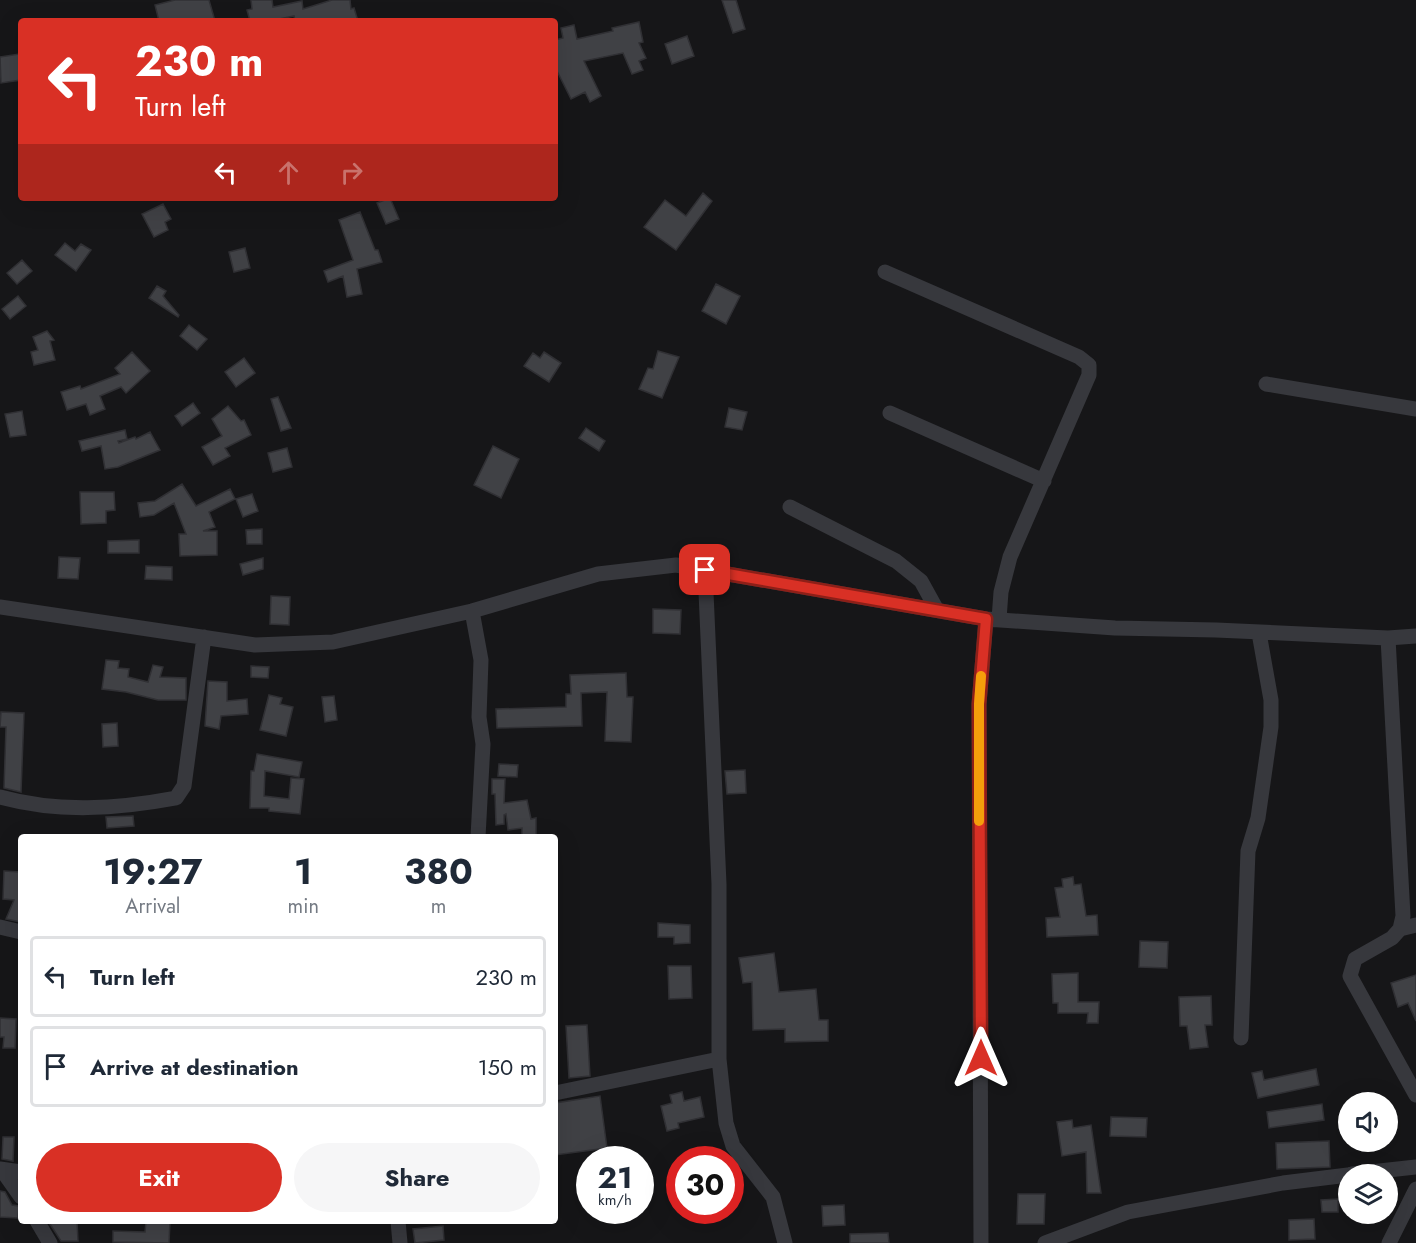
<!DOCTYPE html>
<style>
body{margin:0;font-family:Jost,sans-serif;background:#f6f6f7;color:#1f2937;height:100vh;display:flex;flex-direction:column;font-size:22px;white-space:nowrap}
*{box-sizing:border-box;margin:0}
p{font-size:20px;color:#747a83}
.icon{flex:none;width:33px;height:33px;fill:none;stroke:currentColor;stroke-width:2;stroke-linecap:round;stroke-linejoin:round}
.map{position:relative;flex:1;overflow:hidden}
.drawer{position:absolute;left:18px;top:834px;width:540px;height:390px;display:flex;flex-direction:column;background:#fff;border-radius:6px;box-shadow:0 6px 24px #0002}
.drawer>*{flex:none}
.banner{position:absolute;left:18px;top:18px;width:540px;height:183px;border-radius:6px;box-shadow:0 6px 24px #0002;background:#d93025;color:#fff;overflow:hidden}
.fabs{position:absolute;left:1338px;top:1092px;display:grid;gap:12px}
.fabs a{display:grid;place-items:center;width:60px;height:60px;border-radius:50%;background:#fff;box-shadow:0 6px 24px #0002;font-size:30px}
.speed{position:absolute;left:576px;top:1146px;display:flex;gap:12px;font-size:30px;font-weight:700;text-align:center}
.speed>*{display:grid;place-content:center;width:78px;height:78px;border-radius:50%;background:#fff;box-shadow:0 6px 24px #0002;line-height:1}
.speed small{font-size:15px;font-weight:400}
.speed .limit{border:9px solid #d22;background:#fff;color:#111}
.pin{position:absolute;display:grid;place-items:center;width:51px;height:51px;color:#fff;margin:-26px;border-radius:12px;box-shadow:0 3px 9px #0006}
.me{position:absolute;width:66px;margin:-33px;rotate:0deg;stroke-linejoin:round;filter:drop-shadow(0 0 4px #0008)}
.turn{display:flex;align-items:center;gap:21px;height:126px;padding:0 18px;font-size:27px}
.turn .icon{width:78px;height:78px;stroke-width:2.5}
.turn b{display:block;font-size:42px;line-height:51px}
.lanes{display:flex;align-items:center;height:57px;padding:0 18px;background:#0003;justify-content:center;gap:30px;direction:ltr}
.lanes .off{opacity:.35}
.eta{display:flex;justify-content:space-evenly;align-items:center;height:102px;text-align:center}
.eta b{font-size:36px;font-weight:700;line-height:42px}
.action{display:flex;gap:12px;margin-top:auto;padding:12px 18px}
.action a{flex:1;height:69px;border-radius:36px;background:#d93025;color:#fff;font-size:24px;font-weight:700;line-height:69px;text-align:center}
.action a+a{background:#f6f6f7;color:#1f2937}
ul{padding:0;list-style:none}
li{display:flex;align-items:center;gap:18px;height:81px;margin:0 12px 9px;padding:0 6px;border:3px solid #e0e1e3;border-radius:6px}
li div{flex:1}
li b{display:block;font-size:22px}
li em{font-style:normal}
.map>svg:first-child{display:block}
</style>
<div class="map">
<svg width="1416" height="1243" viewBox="0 0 1416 1243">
<rect width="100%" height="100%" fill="#161618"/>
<path fill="#404145" stroke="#303034" stroke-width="1.5" d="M175 0H209L215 21H159L155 5Z
M251 0H272L273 7 302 1 303 9 332 0H350L351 9 354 8 358 21H295L294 16 270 21H250L247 10 252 9Z
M722 0H736L745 29 733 33Z
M639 22 643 42 639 43 646 58 639 61 643 70 632 74 623 53 584 61 601 96 590 102 585 92 571 99 555 67V40L563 38 561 28 574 25 577 39 613 31 612 28Z
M687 36 694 56 672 64 665 44Z
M19 54 21 80 1 83 0 57Z
M703 193 712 201 676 250 644 227 665 200 686 216Z
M390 198 399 219 386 224 377 203Z
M163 204 171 219 165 222 168 230 154 237 142 214Z
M360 212 375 250H378L382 262 357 269 362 294 347 297 343 276 328 282 324 271 353 260 339 220Z
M65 243 75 251 81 244 91 250 76 271 55 255Z
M245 248 250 268 234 272 229 252Z
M22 260 32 271 17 284 7 273Z
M716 284 740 296 726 324 702 311Z
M157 286 166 291 163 296 179 315 178 317 149 298Z
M18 296 26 306 10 319 2 309Z
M189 325 207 339 197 350 180 336Z
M47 331 54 340 50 341 55 360 34 365 31 352 38 350 33 337Z
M658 351 679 357 662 398 639 389 648 368 653 369Z
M132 352 150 371 126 393 121 387 100 396 105 409 90 415 86 404 67 410 61 392 80 386 81 389 120 374 115 368Z
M544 352 561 363 549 382 524 366 533 353 540 358Z
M244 358 255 373 236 387 225 372Z
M278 397 291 428 281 431 271 399Z
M193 403 200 413 182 426 175 416Z
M228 406 241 421 244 420 251 435 225 448 230 456 213 465 202 447 222 436 212 419Z
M729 408 747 412 742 430 725 427Z
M22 411 26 435 10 437 5 414Z
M586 428 605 441 599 451 579 438Z
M125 430 127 439 118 441 119 443 135 437 136 439 150 432 160 450 118 467 105 469 101 446 82 451 79 441Z
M493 446 519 459 501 498 474 485Z
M287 448 292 467 273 472 268 453Z
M182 484 196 506 230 489 235 499 209 512 215 527 203 531H217V555L180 556 179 534H186L174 503 154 515 140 517 138 503 155 501Z
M80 492H114L115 510 106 511V523L81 524Z
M252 494 258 511 243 517 236 499Z
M262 529V544H247L246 530Z
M139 540V553H108V541Z
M59 557 80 558 78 579 58 578Z
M263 558V569L243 575 240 564Z
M146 566 172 567V580L145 579Z
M271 596 290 597 289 625 270 624Z
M653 609 681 610 680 634 653 633Z
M106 660 119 661 118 668 129 669 128 677 148 682 153 665 163 667 160 677 186 678V700H158L126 692 102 689Z
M251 666 269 667 268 678 251 677Z
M626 673 627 697H633L631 742 605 741 607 692 581 693 582 726 497 728 496 709 566 707V694H571L570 675Z
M208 681 227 682V701L247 699 248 714 221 716 219 729 205 726Z
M269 695 282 698 280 704 293 707 286 736 260 730Z
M334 696 337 720 325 722 322 697Z
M1 712 24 713 21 792 4 788 6 727H0Z
M117 723 118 746 103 747 102 724Z
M257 754 302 762 299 777 265 771 264 796 289 799 291 778 304 779 300 814 269 811V808H250L251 771H254Z
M499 764 518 765 517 777 498 776Z
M745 770 746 793 727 794 725 771Z
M492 779H505L504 803 527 800 531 819 536 818V836L522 835V828L508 830 506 814 504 815V824L496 825 495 794H492Z
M133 816 134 826 107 828 106 817Z
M4 871 21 872V922L6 919 14 900 3 899Z
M1073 877 1074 885 1081 884 1086 916 1097 915 1098 935 1047 937 1046 918 1060 917 1055 888 1063 887 1062 879Z
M658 923 690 925V943L674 944V937H658Z
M1140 941 1168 942 1167 968 1139 967Z
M774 953 779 992 816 989 819 1020H828V1041L785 1042V1029L753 1030 752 982 743 983 739 958Z
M668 966H691L692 998 669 999Z
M1078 973V1002H1099L1098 1023H1087L1088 1013H1058V1003H1053L1052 974Z
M1416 975V1021L1408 1003 1398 1007 1391 983Z
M1211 996 1212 1025H1205L1208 1047 1190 1049 1187 1026H1180L1179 997Z
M0 1018 16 1019 15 1048H3L4 1037H0Z
M587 1025 590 1076 569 1078 566 1026Z
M1316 1069 1319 1085 1258 1098 1252 1073 1262 1071 1264 1080Z
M682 1092 684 1101 700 1097 704 1117 678 1123 679 1128 667 1131 661 1106 672 1103 670 1095Z
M600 1096 607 1148 555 1155V1103Z
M1322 1104 1324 1120 1269 1128 1267 1112Z
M1111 1117 1147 1118 1146 1137 1110 1136Z
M1072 1120 1073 1128 1091 1125 1101 1193H1087L1086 1152 1062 1156 1057 1122Z
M3 1137H14L13 1161 2 1159Z
M1329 1141 1330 1167 1277 1169 1276 1143Z
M0 1191 5 1192 12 1205 19 1206 18 1218 0 1217Z
M1018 1194H1045L1044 1224H1017Z
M1338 1199V1212H1322L1321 1200Z
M844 1205 845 1225 823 1226 822 1206Z
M1314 1219 1315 1239 1289 1240V1220Z
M48 1221H77L78 1241H61Z
M146 1221H170L169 1243 113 1242V1231L145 1232Z
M443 1226 444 1240 415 1243 413 1229Z
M888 1233 889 1243H850V1234Z"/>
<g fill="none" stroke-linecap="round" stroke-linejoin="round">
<path stroke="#37383d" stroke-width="15" d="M885 272 1079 357 1089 365V375L1010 557 1001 592 999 619
M1266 384 1416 409
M890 413 1044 481
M790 507 896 561 921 581 937 610
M705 570 719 884V1059L726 1123 733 1146 773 1197 785 1243
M0 607 255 645 333 642 472 611 598 574 676 565 986 619 1115 628 1216 630 1388 638 1416 636
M472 611 481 660 479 717 483 744 478 837
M1388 638 1403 916 1400 929 1392 938 1355 959 1350 976 1416 1095
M0 797C58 813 117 809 176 798L184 786 204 637
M0 927 21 932
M1400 929 1416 925
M1241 1038 1248 851 1258 818 1271 727V700L1259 633
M555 1093 719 1059
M0 1169 21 1172
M2 1170 21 1197
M1352 1174 1416 1167
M37 1221 50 1243
M398 1221 400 1243
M981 1243 979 704 986 619
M1045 1243 1128 1212 1283 1183 1348 1175
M1389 1243 1416 1189"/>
</g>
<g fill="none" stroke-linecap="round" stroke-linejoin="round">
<g stroke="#8d1f18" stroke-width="15">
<path id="route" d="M705 570 986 619 979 704 981 1058"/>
</g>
<use href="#route" stroke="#d93025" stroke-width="10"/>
<path stroke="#f59e0b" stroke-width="10" d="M979 821V704L981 676"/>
</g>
</svg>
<div class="fabs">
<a><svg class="icon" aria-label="sound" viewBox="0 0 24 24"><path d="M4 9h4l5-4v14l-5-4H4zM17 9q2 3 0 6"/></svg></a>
<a><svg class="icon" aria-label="layers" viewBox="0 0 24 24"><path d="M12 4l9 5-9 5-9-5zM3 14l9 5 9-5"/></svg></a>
</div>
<div class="speed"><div>21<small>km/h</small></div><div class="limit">30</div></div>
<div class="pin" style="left:705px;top:570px;background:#d93025"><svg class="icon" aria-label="arrive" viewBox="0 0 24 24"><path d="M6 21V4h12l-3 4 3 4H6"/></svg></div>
<svg class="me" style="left:981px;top:1058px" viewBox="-20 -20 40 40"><path d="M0-17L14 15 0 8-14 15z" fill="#d93025" stroke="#fff" stroke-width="4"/></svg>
<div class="banner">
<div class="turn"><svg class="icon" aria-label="left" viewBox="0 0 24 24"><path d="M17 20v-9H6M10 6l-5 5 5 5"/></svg><div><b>230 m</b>Turn left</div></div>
<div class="lanes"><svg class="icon" aria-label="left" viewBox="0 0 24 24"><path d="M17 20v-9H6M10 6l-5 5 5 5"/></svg><svg class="icon off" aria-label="ahead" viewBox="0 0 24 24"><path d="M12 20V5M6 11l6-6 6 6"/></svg><svg class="icon off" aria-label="right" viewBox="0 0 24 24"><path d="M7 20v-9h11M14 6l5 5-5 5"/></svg></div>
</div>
<section class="drawer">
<div class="eta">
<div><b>19:27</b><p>Arrival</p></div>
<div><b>1</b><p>min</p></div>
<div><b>380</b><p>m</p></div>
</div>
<ul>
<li><svg class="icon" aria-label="left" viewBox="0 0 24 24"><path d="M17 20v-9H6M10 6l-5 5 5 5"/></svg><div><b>Turn left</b></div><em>230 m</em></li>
<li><svg class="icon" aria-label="arrive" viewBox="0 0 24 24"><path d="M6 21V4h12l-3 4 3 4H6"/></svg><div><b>Arrive at destination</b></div><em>150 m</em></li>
</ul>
<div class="action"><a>Exit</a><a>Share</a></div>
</section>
</div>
